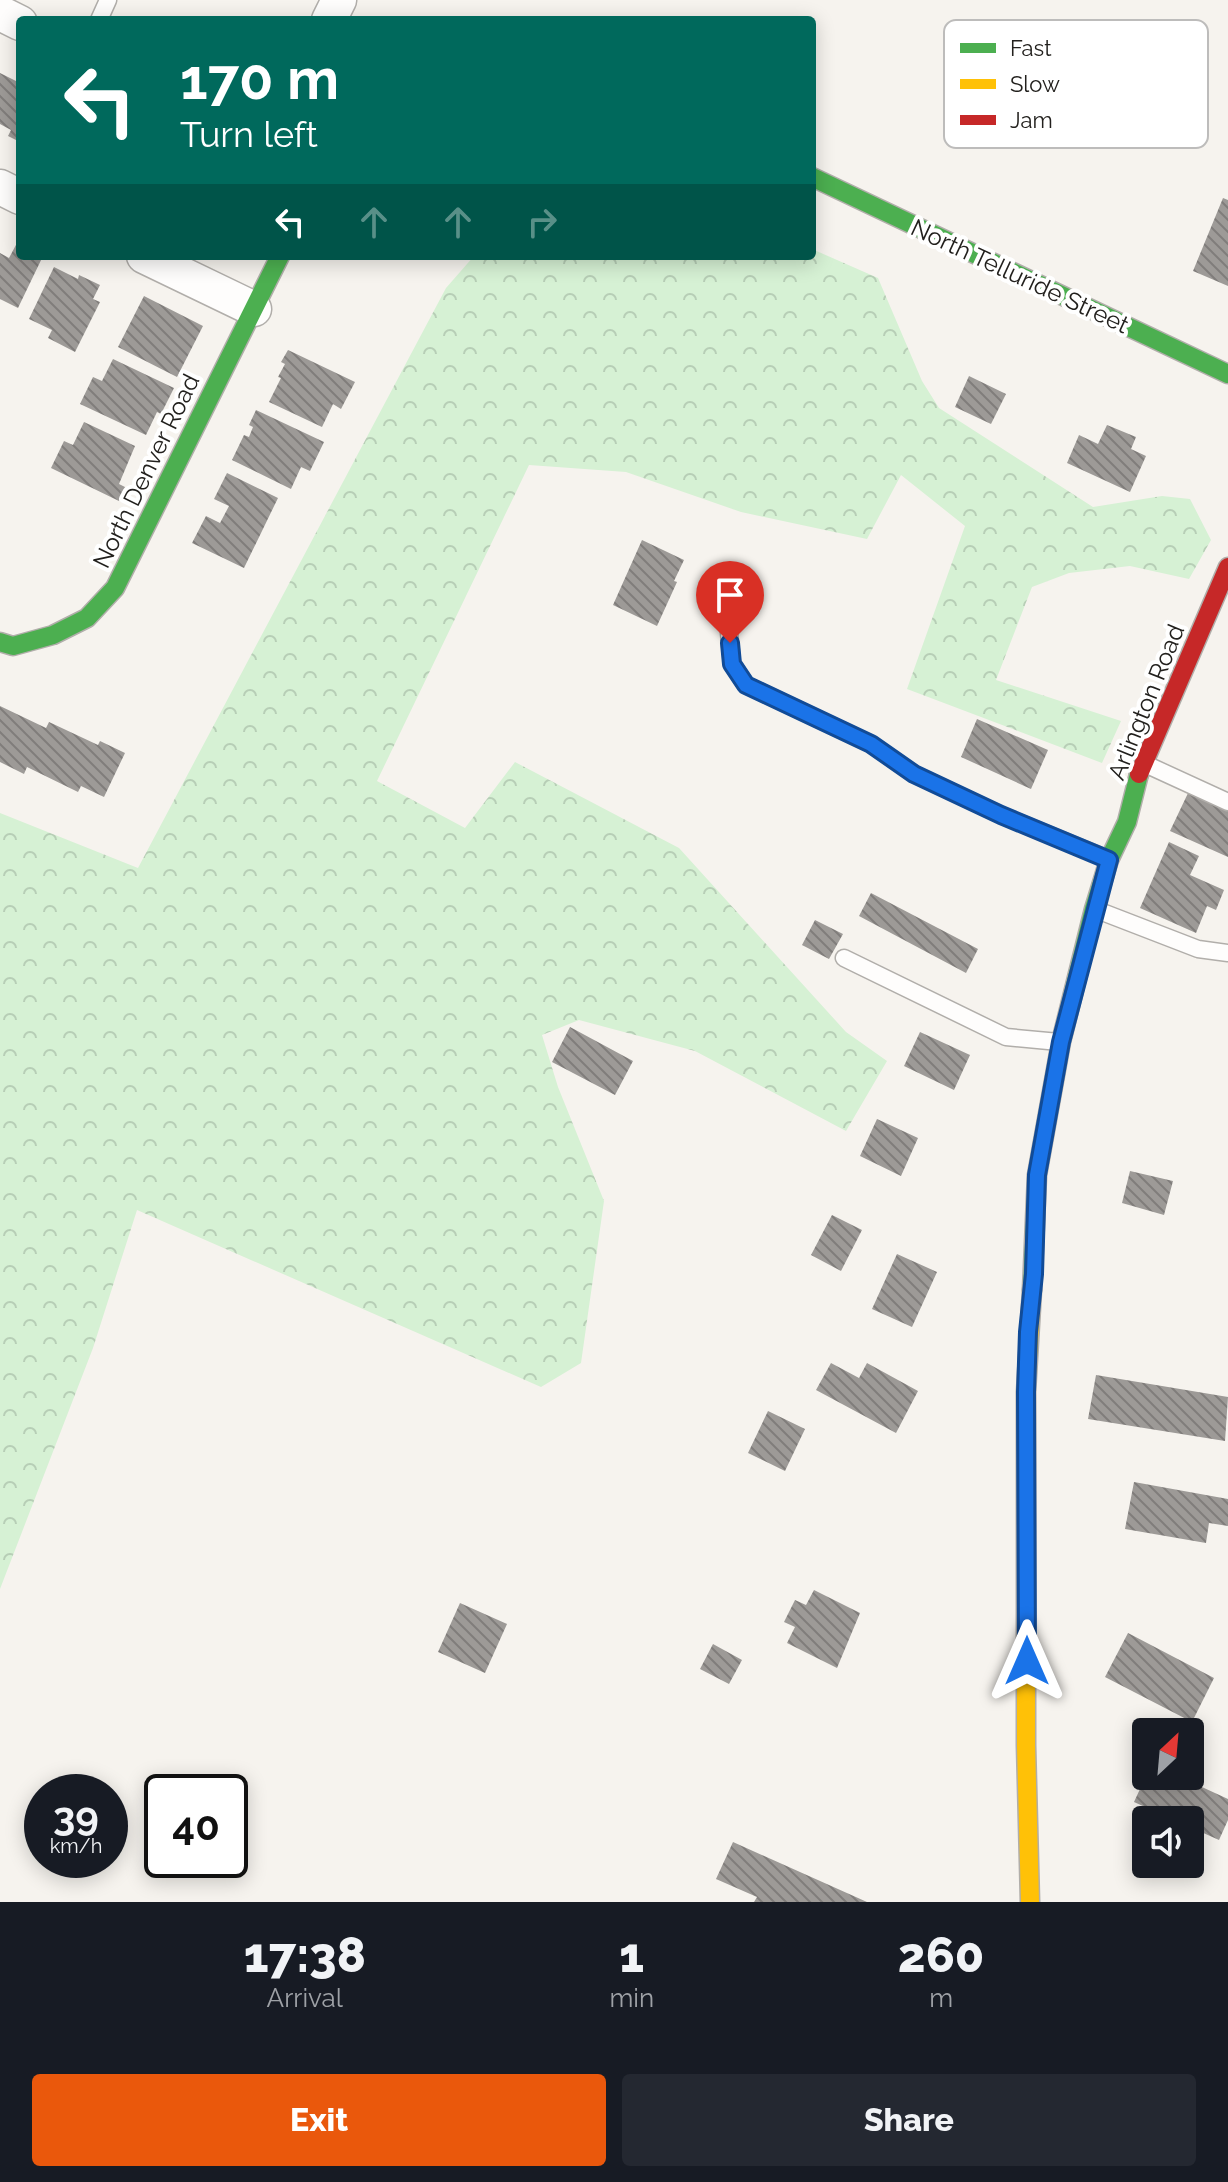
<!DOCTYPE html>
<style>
body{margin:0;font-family:Raleway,sans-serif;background:#242831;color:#f1f3f6;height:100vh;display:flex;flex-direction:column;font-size:30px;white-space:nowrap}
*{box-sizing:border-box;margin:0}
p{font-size:26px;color:#9ea1a6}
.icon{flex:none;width:44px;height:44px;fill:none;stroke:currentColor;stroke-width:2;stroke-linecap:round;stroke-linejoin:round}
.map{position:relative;height:1902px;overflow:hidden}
.details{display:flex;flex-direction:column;background:#171b24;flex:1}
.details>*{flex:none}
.hud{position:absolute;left:16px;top:16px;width:800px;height:244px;border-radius:8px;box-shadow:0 4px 20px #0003;background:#00695c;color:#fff;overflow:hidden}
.needle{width:52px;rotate:26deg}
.fabs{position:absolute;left:1132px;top:1718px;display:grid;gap:16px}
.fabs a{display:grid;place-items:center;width:72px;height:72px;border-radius:8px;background:#171b24;box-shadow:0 4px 20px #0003;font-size:40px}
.speed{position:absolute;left:24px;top:1774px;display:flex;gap:16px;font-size:40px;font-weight:700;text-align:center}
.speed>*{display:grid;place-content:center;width:104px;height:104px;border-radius:50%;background:#171b24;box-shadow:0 4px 20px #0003;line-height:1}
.speed small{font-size:20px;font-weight:400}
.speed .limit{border:4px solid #111;border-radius:12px;background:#fff;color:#111}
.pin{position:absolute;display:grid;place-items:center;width:68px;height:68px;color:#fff;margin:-82px -34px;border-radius:50% 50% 50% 0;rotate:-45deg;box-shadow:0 0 8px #0007}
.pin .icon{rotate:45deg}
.me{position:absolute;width:88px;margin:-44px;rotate:0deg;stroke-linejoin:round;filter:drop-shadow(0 0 6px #0008)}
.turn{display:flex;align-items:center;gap:28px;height:168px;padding:0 32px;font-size:36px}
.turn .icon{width:104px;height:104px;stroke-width:2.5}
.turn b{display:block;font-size:56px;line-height:68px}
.lanes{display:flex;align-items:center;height:76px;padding:0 32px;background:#0003;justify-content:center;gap:40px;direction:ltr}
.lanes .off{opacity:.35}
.eta{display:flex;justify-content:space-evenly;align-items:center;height:136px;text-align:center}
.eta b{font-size:48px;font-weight:800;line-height:56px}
.cta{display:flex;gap:16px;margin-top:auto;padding:16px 32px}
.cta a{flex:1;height:92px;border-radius:8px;background:#ea580c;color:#fff;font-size:32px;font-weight:800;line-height:92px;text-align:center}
.cta a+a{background:#242831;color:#f1f3f6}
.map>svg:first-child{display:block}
</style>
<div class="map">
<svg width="1228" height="1902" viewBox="0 0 1228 1902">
<defs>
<pattern id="forest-crowns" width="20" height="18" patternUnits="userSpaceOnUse" patternTransform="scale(2)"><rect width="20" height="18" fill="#d6f1d4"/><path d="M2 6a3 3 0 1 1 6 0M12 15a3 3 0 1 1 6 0" fill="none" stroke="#b7ceb6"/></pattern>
<pattern id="building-back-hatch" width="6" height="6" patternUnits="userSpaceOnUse" patternTransform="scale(2)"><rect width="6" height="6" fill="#9d9a97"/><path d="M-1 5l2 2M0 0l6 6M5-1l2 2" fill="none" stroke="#807d7b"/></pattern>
</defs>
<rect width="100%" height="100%" fill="#f6f3ee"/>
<path fill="url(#forest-crowns)" d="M812 249 878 278 922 381 939 408 1093 507 1162 496 1190 499 1211 540 1189 579 1130 566 1069 573 1032 587 996 680 1121 721 1102 763 907 689 965 526 901 475 867 539 741 512 626 472 529 465 377 781 465 828 515 762 679 848 846 1032 887 1061 846 1131 695 1051 579 1020 542 1035 558 1087 604 1201 581 1363 541 1387 137 1210 93 1348 0 1589V813L138 868 446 288 474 256H812Z"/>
<path fill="url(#building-back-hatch)" d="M0 73 20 83V142L8 136 11 130 0 124Z
M1223 198 1228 200V286L1193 271Z
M17 243 20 245V256H43L18 308 0 299V253L9 258Z
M54 267 78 279 79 275 100 285 93 299 100 302 75 352 48 338 52 330 29 319Z
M144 296 203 326 177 377 118 347Z
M288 350 355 382 341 409 333 404 322 427 269 402 281 378 278 377 285 364 281 362Z
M113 359 174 388 161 414 157 412 146 435 80 404 93 377 102 381Z
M969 376 1006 394 991 424 955 407Z
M256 410 324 442 310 471 301 467 291 489 232 460 244 435 249 437 253 427 249 425Z
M84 422 135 446 119 484 125 487 119 501 51 468 64 441 73 445Z
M1107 425 1136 437 1131 449 1146 456 1130 492 1067 463 1079 435 1098 444Z
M227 473 278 498 244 568 192 543 206 516 220 523 229 506 214 499Z
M642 540 684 560 674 581 677 582 657 626 613 605Z
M0 706 46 728 49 722 98 745 100 741 125 753 104 797 81 786 78 792 27 767 24 774 0 762Z
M977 719 1048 750 1031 789 961 757Z
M1189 791 1228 809V857L1170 831Z
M1169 842 1199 856 1190 875 1224 890 1216 910 1207 906 1196 933 1140 908Z
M871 893 978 949 966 973 859 916Z
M815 920 843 934 829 959 802 945Z
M570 1027 633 1061 615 1095 552 1062Z
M920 1032 970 1055 954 1090 904 1066Z
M877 1119 918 1138 901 1176 860 1156Z
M1130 1171 1173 1181 1164 1215 1122 1203Z
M832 1215 862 1230 841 1271 811 1255Z
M897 1254 937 1272 912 1327 872 1309Z
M831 1363 859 1378 867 1363 918 1391 896 1433 816 1390Z
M1096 1375 1228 1397 1225 1441 1088 1419Z
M768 1411 805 1429 785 1471 748 1453Z
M1134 1482 1228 1499V1526L1209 1523 1206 1543 1125 1529Z
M814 1590 860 1613 837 1668 787 1643 795 1627 784 1622 795 1600 806 1605Z
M460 1603 507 1624 485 1673 438 1652Z
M1128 1633 1214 1678 1192 1722 1105 1677Z
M713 1644 742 1660 729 1684 700 1669Z
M1146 1776H1178L1228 1799V1820L1219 1840 1190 1827V1820H1174L1134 1802Z
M733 1842 867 1902H754L757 1897 716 1879Z"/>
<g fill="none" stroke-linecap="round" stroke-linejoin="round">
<g stroke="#b1aeaa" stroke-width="19">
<path id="lane" d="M99 20 108 0
M728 622 732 664 746 685 871 744 914 774 1001 815 1108 859
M1143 763 1228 802
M1097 910 1198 949 1228 953
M844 958 1006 1037 1059 1042"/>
</g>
<g stroke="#b1aeaa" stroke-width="37">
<path id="street" d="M0 13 20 23
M329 20 339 0
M0 187 20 197
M144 256 254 309"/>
</g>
<g stroke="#b1aeaa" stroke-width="21">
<path id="fast" d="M812 177 1228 374
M0 642 13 646 53 635 87 618 115 588 280 256
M1032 1290 1037 1175 1061 1042 1094 909 1109 860 1127 822 1139 774"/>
</g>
<g stroke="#b1aeaa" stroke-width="21">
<path id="slow" d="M1030 1902 1026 1745V1392L1032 1290"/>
</g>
<g stroke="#b1aeaa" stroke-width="21">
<path id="jam" d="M1139 774 1228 567"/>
</g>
<use href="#lane" stroke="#fefdfc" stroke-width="16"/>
<use href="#street" stroke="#fefdfc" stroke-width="34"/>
<use href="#fast" stroke="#4caf50" stroke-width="18"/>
<use href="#slow" stroke="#ffc107" stroke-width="18"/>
<use href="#jam" stroke="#c62828" stroke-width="18"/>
</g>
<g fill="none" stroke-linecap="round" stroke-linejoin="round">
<g stroke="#114b97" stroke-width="20">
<path id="route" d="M730 643 732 664 746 685 871 744 914 774 1001 815 1109 860 1061 1042 1037 1175 1034 1274 1028 1332 1026 1392 1027 1661"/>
</g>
<use href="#route" stroke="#1a73e8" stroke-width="14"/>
</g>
<g text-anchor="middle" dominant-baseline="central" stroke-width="8" stroke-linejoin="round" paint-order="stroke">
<g font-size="24" fill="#22201d" stroke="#fff">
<text transform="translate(1020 276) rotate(25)">North Telluride Street</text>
<text transform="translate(146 471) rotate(-64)">North Denver Road</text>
<text transform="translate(1146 702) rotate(-68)">Arlington Road</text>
</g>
</g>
<rect x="944" y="20" width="264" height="128" rx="12" fill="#fff" stroke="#bdbcbb" stroke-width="2"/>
<rect x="960" y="43" width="36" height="10" fill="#4caf50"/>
<rect x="960" y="79" width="36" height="10" fill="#ffc107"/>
<rect x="960" y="115" width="36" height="10" fill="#c62828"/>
<g font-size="22" fill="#22201d">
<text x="1010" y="56">Fast</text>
<text x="1010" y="92">Slow</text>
<text x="1010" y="128">Jam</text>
</g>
</svg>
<div class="fabs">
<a><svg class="needle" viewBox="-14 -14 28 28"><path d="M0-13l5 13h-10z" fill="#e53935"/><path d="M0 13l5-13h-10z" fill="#9ea1a6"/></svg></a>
<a><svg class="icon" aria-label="sound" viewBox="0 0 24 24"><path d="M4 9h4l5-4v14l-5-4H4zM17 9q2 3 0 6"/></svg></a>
</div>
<div class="speed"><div>39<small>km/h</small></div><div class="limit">40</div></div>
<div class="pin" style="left:730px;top:643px;background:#d93025"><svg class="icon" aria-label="arrive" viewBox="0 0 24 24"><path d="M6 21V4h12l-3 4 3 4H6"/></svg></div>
<svg class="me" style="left:1027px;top:1661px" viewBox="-20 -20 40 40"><path d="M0-17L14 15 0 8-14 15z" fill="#1a73e8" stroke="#fff" stroke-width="4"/></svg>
<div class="hud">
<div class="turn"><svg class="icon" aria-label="left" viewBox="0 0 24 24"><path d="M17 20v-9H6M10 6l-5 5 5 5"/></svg><div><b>170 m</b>Turn left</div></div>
<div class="lanes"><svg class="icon" aria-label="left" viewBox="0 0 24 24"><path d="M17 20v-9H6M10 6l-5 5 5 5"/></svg><svg class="icon off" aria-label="ahead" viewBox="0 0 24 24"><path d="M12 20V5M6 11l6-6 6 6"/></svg><svg class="icon off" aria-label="ahead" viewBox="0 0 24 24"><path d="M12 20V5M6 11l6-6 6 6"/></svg><svg class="icon off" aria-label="right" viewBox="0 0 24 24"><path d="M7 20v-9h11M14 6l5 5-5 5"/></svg></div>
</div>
</div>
<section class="details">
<div class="eta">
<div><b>17:38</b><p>Arrival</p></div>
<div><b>1</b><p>min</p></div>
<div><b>260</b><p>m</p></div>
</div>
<div class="cta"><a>Exit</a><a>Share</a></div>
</section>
